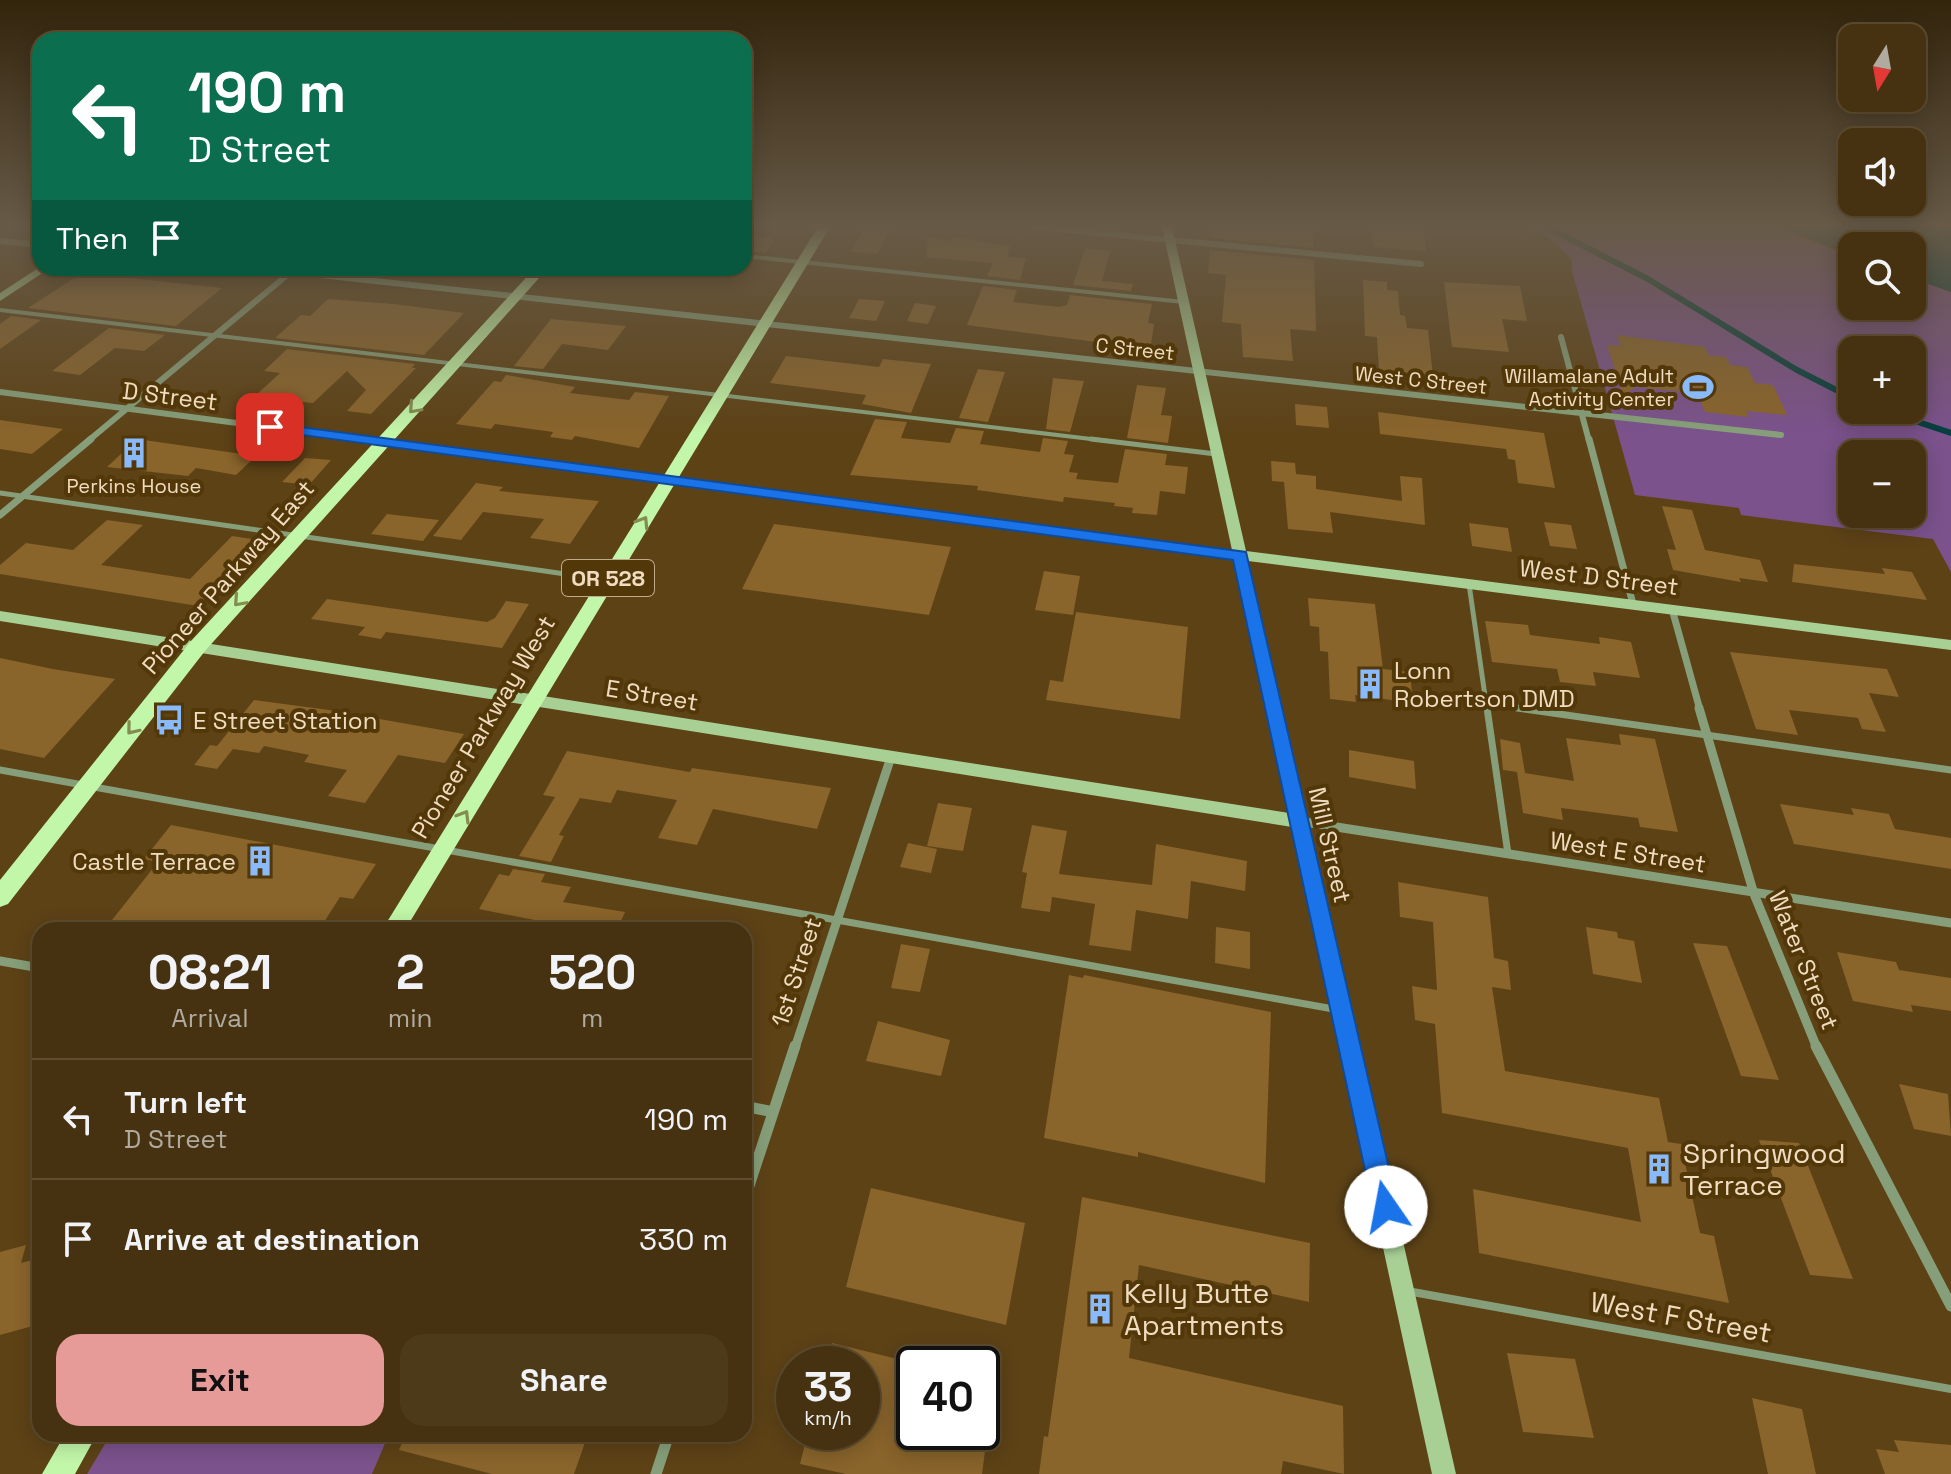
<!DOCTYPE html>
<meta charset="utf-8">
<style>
body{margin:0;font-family:"Space Grotesk",sans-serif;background:#4d3a19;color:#f1f3f6;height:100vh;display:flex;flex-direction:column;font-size:30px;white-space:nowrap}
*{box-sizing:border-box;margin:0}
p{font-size:26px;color:#b0aa9f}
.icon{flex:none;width:44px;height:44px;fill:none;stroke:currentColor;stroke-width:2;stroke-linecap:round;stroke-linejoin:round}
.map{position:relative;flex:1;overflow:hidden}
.side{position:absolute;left:32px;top:922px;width:720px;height:520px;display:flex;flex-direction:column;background:#463210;border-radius:24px;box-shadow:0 4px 20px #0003,0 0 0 2px #5e4d30}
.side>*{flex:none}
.top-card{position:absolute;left:32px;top:32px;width:720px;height:244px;border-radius:24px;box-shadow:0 4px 20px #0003,0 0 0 2px #5e4d30;background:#0b6e4f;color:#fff;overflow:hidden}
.needle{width:52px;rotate:191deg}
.controls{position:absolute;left:1838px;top:24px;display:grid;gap:16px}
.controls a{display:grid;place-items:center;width:88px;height:88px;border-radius:16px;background:#463210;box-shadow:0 4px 20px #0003,0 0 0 2px #5e4d30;font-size:40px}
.speed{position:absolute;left:776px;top:1346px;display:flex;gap:16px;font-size:40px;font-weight:700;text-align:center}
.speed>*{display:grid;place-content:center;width:104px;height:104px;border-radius:50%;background:#463210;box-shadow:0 4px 20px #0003,0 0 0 2px #5e4d30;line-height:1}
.speed small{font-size:20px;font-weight:400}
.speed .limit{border:4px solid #111;border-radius:12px;background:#fff;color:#111}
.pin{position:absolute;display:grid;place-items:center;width:68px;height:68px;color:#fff;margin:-34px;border-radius:16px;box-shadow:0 4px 12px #0006}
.me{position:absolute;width:88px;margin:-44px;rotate:348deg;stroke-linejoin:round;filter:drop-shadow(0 0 6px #0008)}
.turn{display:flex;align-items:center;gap:28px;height:168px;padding:0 24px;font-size:36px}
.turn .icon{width:104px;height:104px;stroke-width:2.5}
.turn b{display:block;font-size:56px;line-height:68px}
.then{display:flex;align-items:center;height:76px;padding:0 24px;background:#0003;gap:16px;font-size:30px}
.eta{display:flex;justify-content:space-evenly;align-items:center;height:136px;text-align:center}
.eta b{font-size:48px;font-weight:600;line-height:56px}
.button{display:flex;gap:16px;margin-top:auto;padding:16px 24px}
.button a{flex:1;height:92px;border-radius:24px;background:#e69b98;color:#111;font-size:32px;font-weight:600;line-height:92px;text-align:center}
.button a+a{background:#4d3a19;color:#f1f3f6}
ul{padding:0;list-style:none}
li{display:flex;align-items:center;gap:24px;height:120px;padding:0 24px;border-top:2px solid #5e4d30}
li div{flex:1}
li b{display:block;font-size:30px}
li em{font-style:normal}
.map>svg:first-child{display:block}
</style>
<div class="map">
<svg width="1951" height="1474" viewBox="0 0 1951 1474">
<rect width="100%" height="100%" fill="#5d4216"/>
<path fill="#7b528c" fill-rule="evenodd" d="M1528 227H1788L1803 238 1852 256V306H1912V278L1951 292V572L1933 539 1741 515 1739 508 1635 495 1572 271V259L1552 240ZM1852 350H1912V410H1852ZM1852 454H1912V514H1852Z
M111 1434H389L372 1474H87Z"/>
<path fill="#063f3f" d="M1783 227H1951V292L1912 278V246H1852V256Z"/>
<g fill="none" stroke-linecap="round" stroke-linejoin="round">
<path stroke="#063f3f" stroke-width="6" d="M1547 227 1648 279 1797 370 1852 398
M1882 410 1951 433"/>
</g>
<path fill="#89642b" d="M865 227 890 229 877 254 851 252Z
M1212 227H1313V248L1211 238Z
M1372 227H1423L1426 251 1373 247Z
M744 235 771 237 769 240 774 241 766 253 744 251Z
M954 237 1010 246 1007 257 1026 258 1020 280 987 276 993 263 926 257 928 238 952 241Z
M1085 248 1110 251 1102 281 1133 284 1131 291 1073 285Z
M1210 250 1314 260 1316 331 1290 329 1293 361 1243 357 1241 324 1222 322 1226 275 1208 273Z
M82 273 130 278 222 288 176 326 28 308Z
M1363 280 1387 282V290L1398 291 1400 315 1405 316 1407 328 1428 330 1433 376 1379 370 1377 337 1365 336Z
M1444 282 1520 286 1527 321 1502 319 1509 352 1452 347Z
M983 286 1017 290 1013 302 1059 307 1067 305 1070 295 1152 304 1148 323 1154 324 1151 344 1105 340 1104 343 967 325Z
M328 299 393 304 464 313 424 355 275 338 301 315 310 316Z
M859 299 885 301 876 321 849 318Z
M915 303 936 306 928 324 907 321Z
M11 316 41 320 0 349V324Z
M551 319 626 326 608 350 562 344 543 369 514 366Z
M109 328 165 335 144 351 115 348 80 375 52 371Z
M1617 335 1705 347 1708 355 1726 357 1730 365 1747 367 1755 383 1773 385 1787 415 1746 411 1749 417 1705 412 1697 393 1636 387 1623 395 1607 345 1621 346Z
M287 349 415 364 412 368H416L371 414 347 411 366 390 347 371 313 403 254 397 280 373 264 371Z
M786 356 879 367 883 359 931 364 911 413 862 404 866 395 770 383Z
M978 369 1005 372 988 422 959 418Z
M506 375 575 387 570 393 629 400 635 392 669 396 639 448 575 436 572 440 550 437 553 432 495 424 491 429 456 424 494 381 501 382Z
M1053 378 1084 381 1070 432 1046 429Z
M1137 385 1166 388 1161 415 1172 416 1168 443 1127 438Z
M1295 404 1327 407 1329 428 1296 425Z
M1378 412 1544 433 1555 488 1518 483 1515 460 1508 459 1506 449 1380 434Z
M875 419 907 422 901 438 950 443 956 428 984 431 980 444 1040 452 1043 438 1068 441 1064 454 1074 455 1069 472 1078 473 1076 479 1118 483 1125 449 1167 454 1165 465 1188 467 1185 494 1160 491 1157 515 1132 513 1133 508 1114 506 1115 503 1064 497 1063 502 977 490 978 486 850 475Z
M0 420 63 429 32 454 0 449Z
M137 439 256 456 236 475 196 468 188 476 107 467Z
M305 458 331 460 309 485 282 482Z
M1271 461 1295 463 1296 474 1316 476V489L1402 501 1400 476 1422 478 1425 525 1330 512 1333 533 1288 529 1284 482 1272 481Z
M476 483 503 487 499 491 599 501 570 544 530 538 544 519 483 512 461 540 433 536Z
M1662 506 1692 510 1705 550 1760 560 1768 582 1739 578 1741 582 1673 570 1667 549 1676 550Z
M387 514 439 520 423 541 371 534Z
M107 520 143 525 101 565 190 579 232 536 260 540 198 606 0 574V565L26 543 73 550Z
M1544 522 1571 525 1577 549 1550 546Z
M1469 523 1508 528 1512 552 1472 546Z
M774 524 951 547 929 615 742 589Z
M1794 564 1885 574 1882 568 1912 572 1927 600 1792 582Z
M1044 571 1080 576 1073 615 1035 610Z
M1308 598 1375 604 1383 669 1410 672 1413 703 1355 695 1356 702 1330 699 1328 652 1320 651 1319 627 1310 626Z
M327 599 487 622 495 618 506 601 529 604 502 648 386 632 381 639 358 635 365 627 311 619Z
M1076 612 1188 627 1180 719 1046 700 1050 680 1063 682Z
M1485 621 1528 625 1530 635 1600 644 1599 637 1631 642 1640 678 1593 672 1596 686 1560 682 1557 669 1492 662Z
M1730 652 1887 669 1899 697 1869 693 1886 732 1862 729 1858 718 1789 710 1798 735 1756 729Z
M0 658 53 669 115 679 44 758 0 749Z
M254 700 329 710 464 734 445 763 398 755 365 803 328 796 347 770 304 762 309 755 264 746 259 753 233 749 217 769 194 765 210 745 217 746Z
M1619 734 1655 739 1678 832 1640 827 1638 818 1561 808 1563 820 1523 813 1517 772 1503 770 1500 739 1520 743 1525 773 1574 781 1566 738 1621 745Z
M1349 750 1414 761 1416 789 1349 777Z
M567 751 690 772 692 768 831 788 817 829 713 809 697 845 658 838 677 800 617 790 611 803 580 798 559 835 564 836 551 862 519 856 555 797 543 795Z
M938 803 972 808 963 851 927 846Z
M1780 804 1854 815 1851 808 1889 814 1895 829 1951 838V869L1794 844Z
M171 825 376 864 353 899 340 897 319 930H133L108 925 158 862 144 859Z
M1032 825 1067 831 1059 874 1152 885 1156 844 1247 861 1245 891 1191 881 1188 919 1136 910 1131 951 1089 945 1095 904 1052 897 1050 912 1021 908 1027 873 1022 872Z
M908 843 937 849 931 873 900 867Z
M513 869 545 874 541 882 571 887 563 902 625 912 617 930H585L479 909 499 874 509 876Z
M1398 882 1488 897 1494 958 1508 961 1511 990 1492 987 1505 1071 1659 1098 1668 1142 1681 1144 1700 1233 1714 1236 1729 1303 1479 1253 1473 1189 1641 1222 1628 1148 1442 1113 1435 1024 1415 1020 1412 986 1437 990 1433 922 1400 917Z
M1216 927 1250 932V969L1215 963Z
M1586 927 1617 932 1618 938 1634 941 1642 983 1593 974Z
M1693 943 1727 946 1779 1080 1741 1076Z
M901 944 930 949 920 992 891 988Z
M1837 952 1896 962 1899 970 1951 978V1011L1911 1005 1913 1012 1853 1001Z
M1069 975 1083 978 1084 975 1271 1012 1265 1183 1138 1152V1157L1044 1138Z
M878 1021 950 1040 941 1076 866 1061Z
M1899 1084 1948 1094 1951 1136 1914 1129Z
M1759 1140 1799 1143 1853 1279 1810 1275Z
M871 1188 1025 1223 1006 1325 846 1287Z
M1082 1197 1310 1243 1309 1302 1139 1265 1129 1358 1343 1406 1344 1474 1283 1461 1281 1474H1039L1044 1436 1048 1437Z
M26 1245 21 1263 40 1258V1324L0 1335V1252Z
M832 1343 914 1363V1435L985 1451 982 1474H846L800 1464 808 1432H862V1364H826Z
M1507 1353 1575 1359 1594 1438 1523 1432Z
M1752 1398 1802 1409 1816 1474H1768Z
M406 1434H588L574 1474H492L399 1450Z
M1894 1440 1951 1445V1474H1885L1876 1449 1899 1452Z"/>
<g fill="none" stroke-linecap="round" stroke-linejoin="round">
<path stroke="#869f7a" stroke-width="4" d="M744 256 1184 302
M0 310 1108 441"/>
<path stroke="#869f7a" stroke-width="5" d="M1091 439 1216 454
M0 493 607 580
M1469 584 1487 710
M1483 703 1531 710"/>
<path stroke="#869f7a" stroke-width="7" d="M1487 708 1508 854
M1517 708 1951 770
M0 770 83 785
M94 787 1339 1010"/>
<path stroke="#869f7a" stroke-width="8" d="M1407 1291 1951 1389"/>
<path stroke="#869f7a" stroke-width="6" d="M1037 227 1421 264
M0 241 40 245
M256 268 1781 435
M1561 337 1589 441
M0 392 374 441
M88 441 292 271"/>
<path stroke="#869f7a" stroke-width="7" d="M359 439 1240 555
M1589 439 1633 604
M0 515 91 439
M1672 609 1700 710"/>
<path stroke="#869f7a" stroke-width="9" d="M1699 708 1754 894 1817 1048
M1298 821 1951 923
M0 961 40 968
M795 1048 891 757"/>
<path stroke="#869f7a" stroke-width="11" d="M1816 1046 1951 1306
M744 1106 773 1112
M744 1201 795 1046
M656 1474 669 1434"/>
<path fill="#a8d095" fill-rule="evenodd" d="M1162 227H1172L1246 551 1951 640V650L1248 561 1456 1474H1432L1292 827 0 621V611L1289 813Z
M40 267 50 268 0 301V293Z"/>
<path fill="#c2f6a9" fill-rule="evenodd" d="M818 227H830L405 930H382Z
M535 268H548L205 651 8 904 0 907V880L191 641Z
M65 1434H97L75 1474H42Z"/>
</g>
<defs><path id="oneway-chevron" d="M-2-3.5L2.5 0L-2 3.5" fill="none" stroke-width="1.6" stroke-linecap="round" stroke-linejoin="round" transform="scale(2)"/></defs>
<g stroke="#848d50">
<use href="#oneway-chevron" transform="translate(414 408) rotate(132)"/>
<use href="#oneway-chevron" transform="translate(643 522) rotate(-58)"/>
<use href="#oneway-chevron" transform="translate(239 601) rotate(132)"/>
<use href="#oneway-chevron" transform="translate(132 729) rotate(129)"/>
<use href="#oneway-chevron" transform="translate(464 816) rotate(-59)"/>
</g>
<linearGradient id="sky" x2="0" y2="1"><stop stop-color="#33240c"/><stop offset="0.52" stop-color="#675a47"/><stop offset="1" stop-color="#675a47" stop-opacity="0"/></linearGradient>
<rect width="1951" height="433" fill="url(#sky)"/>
<path fill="#1a73e8" stroke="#114b97" stroke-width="2" d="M270 423 1246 552 1398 1207 1394 1216 1386 1219 1377 1216 1373 1207 1233 560 265 430V424Z"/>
<defs>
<g id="stadium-bare" transform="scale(2.4)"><path d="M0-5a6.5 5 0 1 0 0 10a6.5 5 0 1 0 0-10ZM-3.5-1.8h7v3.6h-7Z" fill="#89bafc" stroke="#523708" stroke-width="2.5" paint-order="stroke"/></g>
<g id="building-bare" transform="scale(2.4)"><path d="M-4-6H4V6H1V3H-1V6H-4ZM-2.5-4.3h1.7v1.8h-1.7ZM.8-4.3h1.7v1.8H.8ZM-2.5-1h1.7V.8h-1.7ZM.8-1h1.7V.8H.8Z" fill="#89bafc" stroke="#523708" stroke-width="2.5" paint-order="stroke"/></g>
<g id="bus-bare" transform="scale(2.4)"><path d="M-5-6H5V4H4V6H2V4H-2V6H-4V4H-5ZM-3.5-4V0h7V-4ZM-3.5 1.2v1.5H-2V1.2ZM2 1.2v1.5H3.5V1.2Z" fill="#89bafc" stroke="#523708" stroke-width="2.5" paint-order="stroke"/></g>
</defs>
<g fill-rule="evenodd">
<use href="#stadium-bare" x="1698" y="387"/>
<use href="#building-bare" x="134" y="453"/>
<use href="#building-bare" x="1370" y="684"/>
<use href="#bus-bare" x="169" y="720"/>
<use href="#building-bare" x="260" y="861"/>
<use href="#building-bare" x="1659" y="1169"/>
<use href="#building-bare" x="1100" y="1309"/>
</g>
<g text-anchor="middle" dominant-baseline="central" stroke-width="8" stroke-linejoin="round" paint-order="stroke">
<g font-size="20" fill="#f0dcc0" stroke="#523708">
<text transform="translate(1135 349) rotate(6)">C Street</text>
<text transform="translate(1421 380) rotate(6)">West C Street</text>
</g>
<g font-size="20" fill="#f0dcc0" stroke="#523708" text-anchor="end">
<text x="1674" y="376">Willamalane Adult<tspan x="1674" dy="23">Activity Center</tspan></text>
<text x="134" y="486" text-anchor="middle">Perkins House</text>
</g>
<rect fill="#523708" stroke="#c1aa89" stroke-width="2" x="562" y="560" width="92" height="36" rx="6"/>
<g font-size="22" font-weight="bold" fill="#f0dcc0">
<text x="608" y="578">OR 528</text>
</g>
<g font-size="24" fill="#f0dcc0" stroke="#523708">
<text transform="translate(170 396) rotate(7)">D Street</text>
<text transform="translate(228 577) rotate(-49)">Pioneer Parkway East</text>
<text transform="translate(1599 577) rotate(7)">West D Street</text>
<text transform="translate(652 695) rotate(9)">E Street</text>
<text transform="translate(483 727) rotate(-59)">Pioneer Parkway West</text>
<text transform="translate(1330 845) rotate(77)">Mill Street</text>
<text transform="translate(1628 852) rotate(9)">West E Street</text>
<text transform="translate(1804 960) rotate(68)">Water Street</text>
<text transform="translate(796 972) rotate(-72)">1st Street</text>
</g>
<g font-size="24" fill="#f0dcc0" stroke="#523708" text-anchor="start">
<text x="1394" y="670">Lonn<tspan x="1394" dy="28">Robertson DMD</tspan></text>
<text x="193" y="720">E Street Station</text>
<text x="236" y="861" text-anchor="end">Castle Terrace</text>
</g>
<g font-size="28" fill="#f0dcc0" stroke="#523708" text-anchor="start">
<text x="1683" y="1153">Springwood<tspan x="1683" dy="32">Terrace</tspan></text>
<text x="1124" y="1293">Kelly Butte<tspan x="1124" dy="32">Apartments</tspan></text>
</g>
<g font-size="28" fill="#f0dcc0" stroke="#523708">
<text transform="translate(1681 1317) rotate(10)">West F Street</text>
</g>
</g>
</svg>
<div class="controls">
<a><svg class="needle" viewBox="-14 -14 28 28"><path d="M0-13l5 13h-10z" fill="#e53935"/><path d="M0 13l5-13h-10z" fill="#b0aa9f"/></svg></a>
<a><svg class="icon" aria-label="sound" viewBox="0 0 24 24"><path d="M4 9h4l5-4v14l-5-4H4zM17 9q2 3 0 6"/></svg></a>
<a><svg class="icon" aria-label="search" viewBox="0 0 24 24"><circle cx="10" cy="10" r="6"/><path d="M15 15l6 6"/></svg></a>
<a>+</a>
<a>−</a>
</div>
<div class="speed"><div>33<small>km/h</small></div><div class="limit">40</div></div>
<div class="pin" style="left:270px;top:427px;background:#d93025"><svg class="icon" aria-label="arrive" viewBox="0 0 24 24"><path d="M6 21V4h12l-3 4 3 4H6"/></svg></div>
<svg class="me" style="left:1386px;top:1207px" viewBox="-20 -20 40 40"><circle r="19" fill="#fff"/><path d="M0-13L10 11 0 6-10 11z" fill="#1a73e8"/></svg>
<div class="top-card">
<div class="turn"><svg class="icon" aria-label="left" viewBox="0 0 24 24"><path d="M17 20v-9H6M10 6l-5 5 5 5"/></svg><div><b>190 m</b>D Street</div></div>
<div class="then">Then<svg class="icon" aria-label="arrive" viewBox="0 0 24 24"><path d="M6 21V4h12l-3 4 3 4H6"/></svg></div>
</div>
<section class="side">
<div class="eta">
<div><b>08:21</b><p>Arrival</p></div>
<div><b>2</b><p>min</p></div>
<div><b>520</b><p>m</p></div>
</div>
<ul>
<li><svg class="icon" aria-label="left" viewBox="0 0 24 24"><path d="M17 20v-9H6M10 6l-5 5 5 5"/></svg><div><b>Turn left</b><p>D Street</p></div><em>190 m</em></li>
<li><svg class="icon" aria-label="arrive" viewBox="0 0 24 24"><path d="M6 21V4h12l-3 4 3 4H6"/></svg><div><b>Arrive at destination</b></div><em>330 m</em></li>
</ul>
<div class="button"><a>Exit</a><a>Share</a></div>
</section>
</div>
